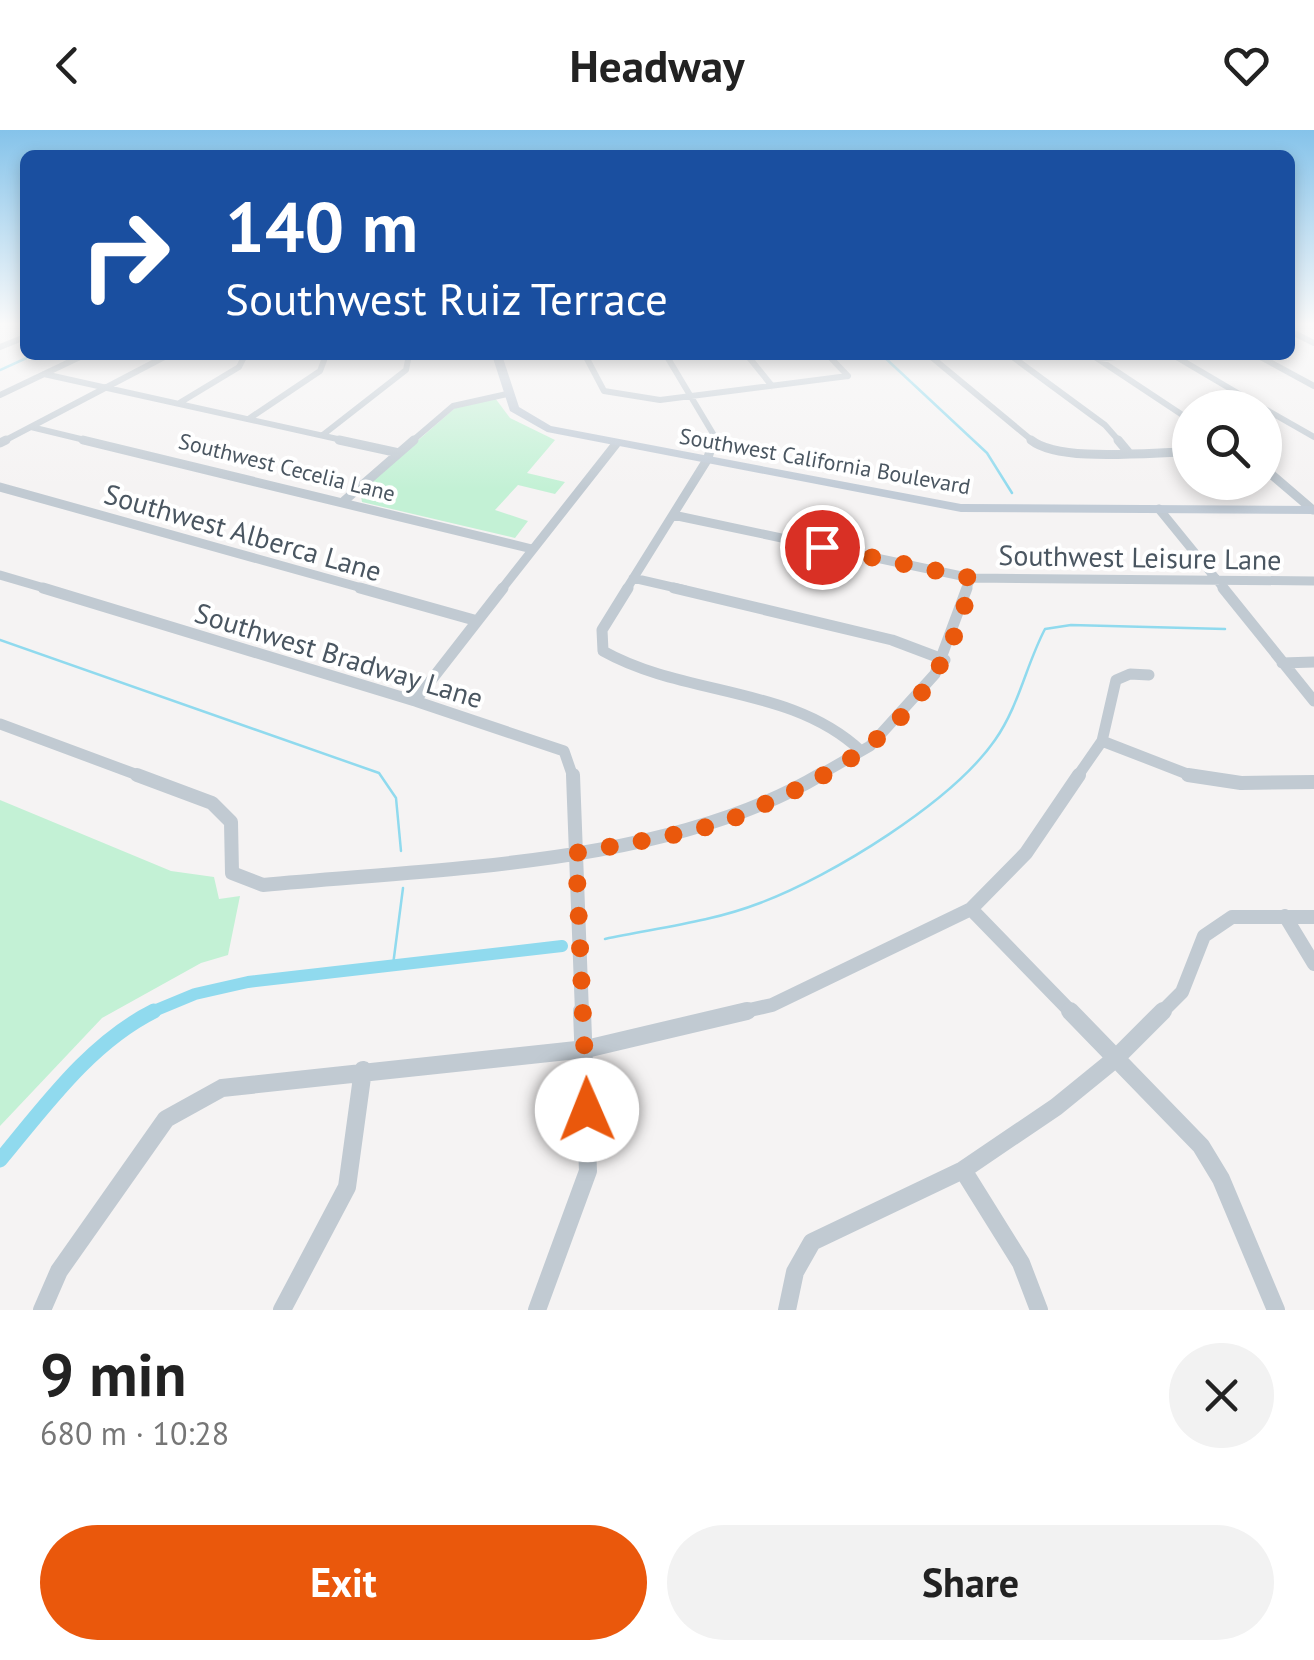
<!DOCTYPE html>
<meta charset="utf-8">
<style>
body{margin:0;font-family:"PT Sans",sans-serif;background:#f2f2f2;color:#222;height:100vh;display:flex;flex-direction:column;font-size:38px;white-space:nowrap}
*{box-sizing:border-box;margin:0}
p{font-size:32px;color:#767676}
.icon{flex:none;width:55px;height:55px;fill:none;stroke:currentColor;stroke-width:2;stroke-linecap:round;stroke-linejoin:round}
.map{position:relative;height:1180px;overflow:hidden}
.panel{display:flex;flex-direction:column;background:#fff;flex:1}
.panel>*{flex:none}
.hud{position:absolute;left:20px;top:20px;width:1275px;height:210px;border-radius:15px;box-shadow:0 5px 15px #0003;background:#1a4fa0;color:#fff;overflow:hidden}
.tools{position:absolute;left:1172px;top:260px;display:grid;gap:20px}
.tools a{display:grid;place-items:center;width:110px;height:110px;border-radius:50%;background:#fff;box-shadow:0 5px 15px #0003;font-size:50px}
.pin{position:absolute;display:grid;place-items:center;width:85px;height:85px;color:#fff;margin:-42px;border:5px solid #fff;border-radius:50%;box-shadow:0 2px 10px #0007}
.me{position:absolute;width:110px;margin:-55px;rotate:359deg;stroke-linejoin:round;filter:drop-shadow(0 0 8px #0008)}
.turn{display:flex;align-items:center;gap:35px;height:210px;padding:0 40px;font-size:45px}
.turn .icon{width:130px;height:130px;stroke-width:2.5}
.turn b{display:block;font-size:70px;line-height:85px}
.round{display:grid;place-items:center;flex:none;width:105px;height:105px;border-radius:52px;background:#f2f2f2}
.headline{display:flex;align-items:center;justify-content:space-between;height:170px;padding:0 40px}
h1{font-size:60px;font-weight:800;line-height:75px}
.cta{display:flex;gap:20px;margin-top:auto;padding:20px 40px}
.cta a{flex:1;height:115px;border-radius:60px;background:#ea580c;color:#fff;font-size:40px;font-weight:800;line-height:115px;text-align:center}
.cta a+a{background:#f2f2f2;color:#222}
header{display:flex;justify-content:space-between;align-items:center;height:130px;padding:0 40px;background:#fff;font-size:45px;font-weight:800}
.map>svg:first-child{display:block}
</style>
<header><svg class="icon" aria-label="back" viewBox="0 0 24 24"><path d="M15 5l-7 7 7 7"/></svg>Headway<svg class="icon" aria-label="heart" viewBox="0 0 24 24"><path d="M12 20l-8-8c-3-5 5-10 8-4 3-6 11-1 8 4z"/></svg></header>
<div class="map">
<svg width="1314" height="1180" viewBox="0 0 1314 1180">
<rect width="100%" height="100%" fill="#f5f3f3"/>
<path fill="#c3f1d5" d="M495 268 510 288 555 310 527 343 565 352 555 364 518 355 495 380 528 391 515 408 362 372 360 361 455 278Z
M0 670 171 741 214 747 219 769 240 766 228 825 201 833 102 888 0 996Z"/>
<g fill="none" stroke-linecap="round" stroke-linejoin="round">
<path stroke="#90daee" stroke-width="2.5" d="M882 225 987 323 1012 363
M0 240 33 225
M0 510 379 643 396 668 401 721
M605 809C657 798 711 792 760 773 832 746 952 672 995 610 1019 576 1026 535 1045 499L1071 495 1225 499
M393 835 403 758"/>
<path stroke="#90daee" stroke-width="12" d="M149 883 195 864 248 852 562 816"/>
<path stroke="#90daee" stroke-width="15" d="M0 1030C45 976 90 913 154 881"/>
<path stroke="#c1cad2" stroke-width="6" d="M1290 201 1314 213
M0 217 25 207
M585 225 604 261 660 270 848 246
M666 225 715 307 713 312
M747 225 772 256
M828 225 848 246
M929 225 1034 312
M1010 225 1105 295 1120 312
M1092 225 1190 290
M1173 225 1263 278
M1257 225 1314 256
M1098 229 1134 225
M44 244 351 312
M0 265 84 225
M181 272 239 237 245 225
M1265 279 1314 307
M250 288 320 241 326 225
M31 297 93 312
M324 304 406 240 409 225
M2 312 168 225
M411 312 453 276 507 264"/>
<path stroke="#c1cad2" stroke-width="9" d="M83 310 532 419
M339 310 399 323
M1031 310C1059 333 1152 322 1190 322
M1118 310 1128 322
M0 313 6 310
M1265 339 1313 380
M0 357 369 460
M344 371 414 310
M1159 379 1225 460
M673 385 971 448 1314 451
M0 445 51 460
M633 448 685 460
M501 460 616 314
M626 460 707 330 714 310
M966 460 971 448"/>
<path stroke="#c1cad2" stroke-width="11" d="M43 458 415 571 564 621 573 647
M360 458 474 490
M628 458 602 500 603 521C685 567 791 555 861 621
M674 458 892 510 945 530
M1223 458 1314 571
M1282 533 1314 532
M415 571 503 458
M0 594 143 647
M1102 611 1195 647
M816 647 870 616 935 544 967 458
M1077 647 1102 611 1116 550 1130 544 1149 545"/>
<path stroke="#c1cad2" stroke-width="14" d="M137 645 212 673 231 692 232 743 263 755C439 738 666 736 820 645
M573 645 582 883
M1188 645 1241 653 1314 652
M971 779 1072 883
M1285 786 1314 834
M736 883 772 875 971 779 1026 723 1079 645
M1161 883 1182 862 1204 806 1232 787H1314"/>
<path stroke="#c1cad2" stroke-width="18" d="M1070 881 1201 1016 1221 1049 1276 1180
M963 1040 1021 1133 1039 1180
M42 1180 59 1141 166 989 222 958 586 919 747 881
M282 1180 347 1057 363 940
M537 1180 588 1041 582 881
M787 1180 795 1142 812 1112 963 1040 1056 977 1115 929 1163 881"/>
<path fill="#c1cbd6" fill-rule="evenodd" d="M492 225H502L519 277 551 296 961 374 1314 376V384L961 382 547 302 510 281Z"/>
</g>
<linearGradient id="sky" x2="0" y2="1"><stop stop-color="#85c3ea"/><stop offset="0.54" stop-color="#fafafa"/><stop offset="1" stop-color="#fafafa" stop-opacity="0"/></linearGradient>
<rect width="1314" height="359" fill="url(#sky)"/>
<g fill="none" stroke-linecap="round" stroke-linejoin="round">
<path stroke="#ea580c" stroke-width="18" stroke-dasharray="0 32.4" d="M587 980 576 723C621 714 667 708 710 696 732 691 753 679 774 670 876 625 950 562 971 448L822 417"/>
</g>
<g text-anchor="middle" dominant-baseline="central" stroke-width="8" stroke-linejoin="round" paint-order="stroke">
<g font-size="22" fill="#4a5661" stroke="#fff">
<text transform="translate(825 331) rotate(10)">Southwest California Boulevard</text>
<text transform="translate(287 337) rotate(14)">Southwest Cecelia Lane</text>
</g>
<g font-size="28" fill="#4a5661" stroke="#fff">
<text transform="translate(243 402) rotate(16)">Southwest Alberca Lane</text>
<text transform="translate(1140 427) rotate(1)">Southwest Leisure Lane</text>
<text transform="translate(339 525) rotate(17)">Southwest Bradway Lane</text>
</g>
</g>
</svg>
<div class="tools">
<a><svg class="icon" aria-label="search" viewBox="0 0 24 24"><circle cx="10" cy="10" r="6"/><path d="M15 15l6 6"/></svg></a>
</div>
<div class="pin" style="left:822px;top:417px;background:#d93025"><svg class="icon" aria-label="arrive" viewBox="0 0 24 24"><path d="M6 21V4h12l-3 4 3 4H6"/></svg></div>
<svg class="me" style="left:587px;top:980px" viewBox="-20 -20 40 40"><circle r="19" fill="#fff"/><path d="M0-13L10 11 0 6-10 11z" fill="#ea580c"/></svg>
<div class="hud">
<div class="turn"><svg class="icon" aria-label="right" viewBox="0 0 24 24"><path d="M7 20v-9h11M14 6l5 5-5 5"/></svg><div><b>140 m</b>Southwest Ruiz Terrace</div></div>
</div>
</div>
<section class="panel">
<div class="headline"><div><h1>9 min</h1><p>680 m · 10:28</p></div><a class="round"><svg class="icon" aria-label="close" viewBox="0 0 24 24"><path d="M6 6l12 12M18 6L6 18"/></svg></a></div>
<div class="cta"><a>Exit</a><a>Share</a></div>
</section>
